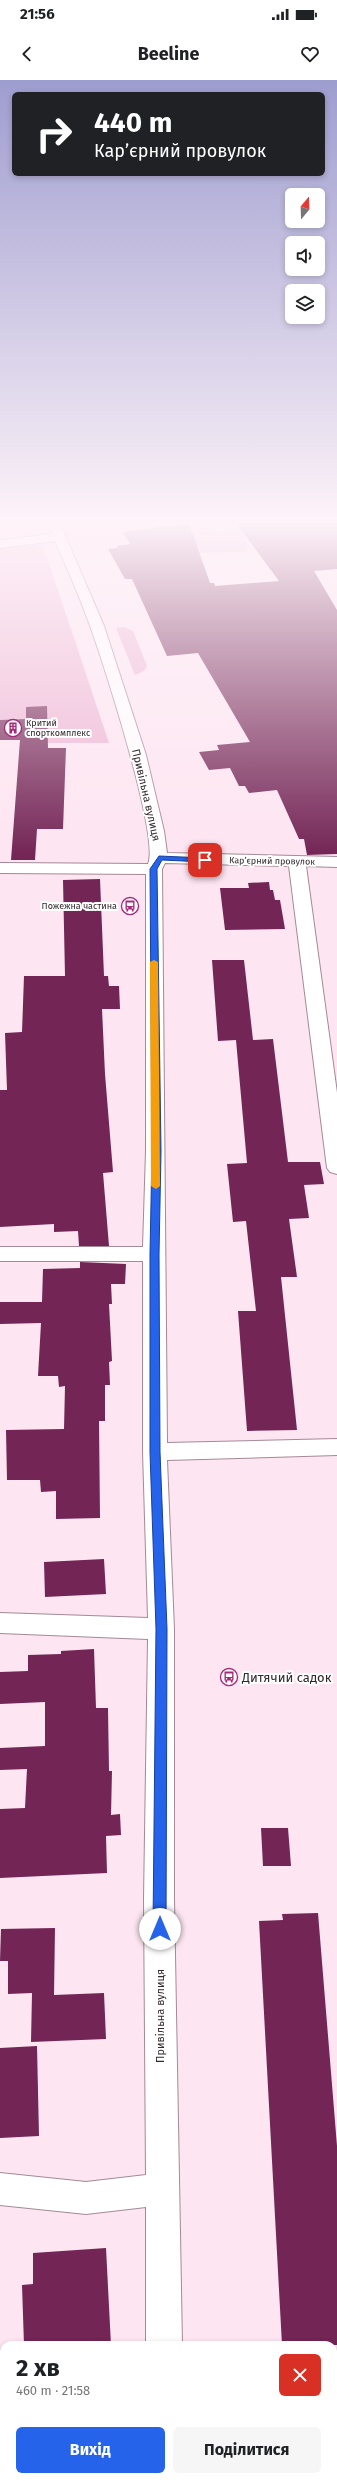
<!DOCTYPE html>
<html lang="uk">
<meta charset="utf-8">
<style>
body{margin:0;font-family:"Fira Sans",sans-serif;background:#f6f6f6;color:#202124;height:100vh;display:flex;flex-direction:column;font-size:15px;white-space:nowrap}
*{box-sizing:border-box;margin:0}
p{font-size:13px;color:#757577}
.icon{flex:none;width:22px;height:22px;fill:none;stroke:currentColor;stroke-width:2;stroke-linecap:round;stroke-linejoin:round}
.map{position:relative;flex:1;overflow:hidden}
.drawer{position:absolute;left:0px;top:2261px;width:337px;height:140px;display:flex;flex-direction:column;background:#fff;border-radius:12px 12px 0 0;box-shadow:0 2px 6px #0003}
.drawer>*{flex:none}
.banner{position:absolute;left:12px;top:12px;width:313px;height:84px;border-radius:6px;box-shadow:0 2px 6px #0003;background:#202124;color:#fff;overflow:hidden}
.needle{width:26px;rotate:19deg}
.buttons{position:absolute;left:285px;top:108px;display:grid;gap:8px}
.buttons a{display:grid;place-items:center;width:40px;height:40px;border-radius:6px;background:#fff;box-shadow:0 2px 6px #0003;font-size:20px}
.pin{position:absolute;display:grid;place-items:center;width:34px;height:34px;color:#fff;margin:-17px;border-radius:8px;box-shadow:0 2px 6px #0006}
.me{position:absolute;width:44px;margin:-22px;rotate:0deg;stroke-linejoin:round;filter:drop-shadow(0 0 3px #0008)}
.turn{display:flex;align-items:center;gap:14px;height:84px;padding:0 16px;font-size:18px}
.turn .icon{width:52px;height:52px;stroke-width:2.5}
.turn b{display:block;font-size:28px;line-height:34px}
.round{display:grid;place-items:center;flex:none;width:42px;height:42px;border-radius:6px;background:#f6f6f6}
.headline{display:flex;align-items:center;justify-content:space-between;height:68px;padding:0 16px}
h1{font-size:24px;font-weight:700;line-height:30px}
.cta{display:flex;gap:8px;margin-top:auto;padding:8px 16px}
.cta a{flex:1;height:46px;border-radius:6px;background:#2563eb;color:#fff;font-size:16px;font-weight:700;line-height:46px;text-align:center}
.cta a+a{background:#f6f6f6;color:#202124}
.status{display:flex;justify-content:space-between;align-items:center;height:28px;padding:0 20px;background:#fff;direction:ltr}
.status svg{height:11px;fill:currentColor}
header{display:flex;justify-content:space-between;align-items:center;height:52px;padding:0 16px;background:#fff;font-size:18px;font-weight:700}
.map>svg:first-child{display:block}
</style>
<div class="status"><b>21:56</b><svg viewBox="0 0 49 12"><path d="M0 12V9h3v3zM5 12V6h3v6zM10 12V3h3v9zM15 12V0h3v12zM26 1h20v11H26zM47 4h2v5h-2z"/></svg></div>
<header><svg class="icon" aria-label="back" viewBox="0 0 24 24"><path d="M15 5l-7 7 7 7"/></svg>Beeline<svg class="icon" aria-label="heart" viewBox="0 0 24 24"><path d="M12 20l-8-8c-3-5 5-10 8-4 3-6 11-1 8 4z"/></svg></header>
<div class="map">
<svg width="337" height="2401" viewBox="0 0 337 2401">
<rect width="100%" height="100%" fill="#fde5f1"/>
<path fill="#edb5d3" d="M240 448 255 455 245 457 248 466 246 472 193 473 173 454Z
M43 465 109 663H26V660H0V468Z
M124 547 133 551 147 586 144 591 135 595 116 548Z"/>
<path fill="#732555" d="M233 439H337V489L314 491 337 530V774L307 775 304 759H299L277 710 249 713 245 706H239L230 688 209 690 199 672 219 670 217 665 250 662 198 573 167 576 132 499H125L108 469 118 468 116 466 130 464 123 452 189 443 210 503H214L215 506 279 501Z
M47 626 48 668H66L63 749H37L35 780H11L20 660H0V640L26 639V627Z
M100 799 104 896H108L109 906H119L120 929H102L105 994 113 1092 103 1093 109 1166H79L78 1151 54 1152V1144L0 1147V1010H7L5 953 22 952 24 896H65L63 800Z
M269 802 270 810H273L275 820H280L285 849 225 850 220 808H249L248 803Z
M212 880H244L253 960 273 959 288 1082H320L324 1104 304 1105 309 1138 289 1139 297 1197H281L297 1350 247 1351 238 1231H256L246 1141 233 1142 227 1084 247 1083 236 960 218 961Z
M80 1182 126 1184 125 1204H111L112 1224H109L112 1281 109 1282 110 1305H105V1341H99L100 1438 56 1439V1411L41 1412 40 1400H7L6 1350 64 1349 65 1306 59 1307 58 1296H38L41 1243 0 1244V1222H42L43 1189 80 1188Z
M104 1479 106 1514 45 1517 44 1482Z
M94 1569 96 1628H108L109 1691H112L111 1735 120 1734 121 1755 106 1756 107 1793 0 1798V1729L25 1728 27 1689 0 1690V1668L45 1666V1622L0 1624V1592L28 1591V1575L61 1574V1571Z
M261 1748H288L291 1786H263Z
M318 1833 337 2066V2265H282L259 1841 283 1840 282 1834Z
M55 1848 54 1915 104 1913 106 1959 31 1962 32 1913 8 1914V1881H0L1 1849Z
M37 1966 39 2056 0 2058V1968Z
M106 2168 111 2265H24L22 2205 33 2204V2173Z"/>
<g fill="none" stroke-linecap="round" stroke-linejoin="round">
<g stroke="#a48997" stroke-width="2">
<path id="minor" d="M46 439H58L104 546 146 675 164 751 167 773 337 777V787L306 786 337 1013V1094L330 1092 327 1088 289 786 165 783 162 789 167 1363 337 1359V1375L167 1380 174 1549V1819L182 2265H146V2127L86 2134 0 2125V2093L86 2102 146 2095 144 1819 148 1559 0 1553V1533L148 1538 143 1372V1181H0V1167H143L146 1071V794L0 793V783L148 784C160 758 103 581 90 546 80 517 67 489 55 461L0 468V460L52 454Z
M333 2380H337V2401H147L148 2397H333Z"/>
</g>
<use href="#minor" fill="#fff" fill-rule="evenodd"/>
</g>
<linearGradient id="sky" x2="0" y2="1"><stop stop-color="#9e9dcf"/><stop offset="0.57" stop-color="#fef3f9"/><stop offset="1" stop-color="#fef3f9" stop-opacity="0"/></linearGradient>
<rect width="337" height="776" fill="url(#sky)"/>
<path fill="#2563eb" stroke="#184099" d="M159 776 205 778 209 780 205 782 162 780 157 789 161 1071 159 1174 160 1372 167 1549 166 1849 160 1855 153 1849 156 1549 150 1372V1174L152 1071 150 789Z"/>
<path fill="#f59e0b" d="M154 880 158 882 160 1106 156 1109 151 1106 150 882Z"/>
<defs>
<g id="building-ring" transform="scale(0.9)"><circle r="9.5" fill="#fff" stroke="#a7297a" stroke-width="1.5"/><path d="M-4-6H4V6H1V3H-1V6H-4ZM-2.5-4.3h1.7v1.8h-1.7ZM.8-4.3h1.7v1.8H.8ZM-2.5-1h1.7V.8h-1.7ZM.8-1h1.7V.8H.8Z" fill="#a7297a"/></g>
<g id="bus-ring" transform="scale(0.9)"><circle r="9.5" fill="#fff" stroke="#a7297a" stroke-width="1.5"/><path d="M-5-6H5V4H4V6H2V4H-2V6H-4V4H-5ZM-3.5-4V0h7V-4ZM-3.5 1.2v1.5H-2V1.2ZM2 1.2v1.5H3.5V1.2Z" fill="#a7297a"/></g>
</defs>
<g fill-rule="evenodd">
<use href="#building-ring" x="13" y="648"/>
<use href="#bus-ring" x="130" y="826"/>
<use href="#bus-ring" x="229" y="1597"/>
</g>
<g text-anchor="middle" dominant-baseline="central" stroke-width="4" stroke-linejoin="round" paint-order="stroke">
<g font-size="9" fill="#34292e" stroke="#fff" text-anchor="start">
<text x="26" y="643">Критий<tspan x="26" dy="10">спорткомплекс</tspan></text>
<text x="117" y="826" text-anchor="end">Пожежна частина</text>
</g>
<g font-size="9" fill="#34292e" stroke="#fff">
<text transform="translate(272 781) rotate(1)">Карʼєрний провулок</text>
</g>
<g font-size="11" fill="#34292e" stroke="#fff">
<text transform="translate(146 715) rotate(77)">Привільна вулиця</text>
<text transform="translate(160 1936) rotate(-90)">Привільна вулиця</text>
</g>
<g font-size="13" fill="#34292e" stroke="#fff" text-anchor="start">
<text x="242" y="1597">Дитячий садок</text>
</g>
</g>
</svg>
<div class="buttons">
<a><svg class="needle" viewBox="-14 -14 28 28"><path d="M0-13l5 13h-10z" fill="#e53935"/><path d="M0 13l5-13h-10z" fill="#757577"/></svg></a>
<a><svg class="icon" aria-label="sound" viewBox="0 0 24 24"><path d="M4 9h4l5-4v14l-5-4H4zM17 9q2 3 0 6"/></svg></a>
<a><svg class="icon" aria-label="layers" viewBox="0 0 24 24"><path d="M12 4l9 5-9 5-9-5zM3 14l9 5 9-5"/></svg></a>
</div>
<div class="pin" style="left:205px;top:780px;background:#d93025"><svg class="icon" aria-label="arrive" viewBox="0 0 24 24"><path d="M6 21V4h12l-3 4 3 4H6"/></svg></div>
<svg class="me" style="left:160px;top:1849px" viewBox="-20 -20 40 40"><circle r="19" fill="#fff"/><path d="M0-13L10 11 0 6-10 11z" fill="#2563eb"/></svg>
<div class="banner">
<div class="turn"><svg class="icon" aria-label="right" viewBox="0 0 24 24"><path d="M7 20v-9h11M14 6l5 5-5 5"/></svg><div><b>440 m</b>Карʼєрний провулок</div></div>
</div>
<section class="drawer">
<div class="headline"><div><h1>2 хв</h1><p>460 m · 21:58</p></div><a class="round" style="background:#d93025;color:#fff"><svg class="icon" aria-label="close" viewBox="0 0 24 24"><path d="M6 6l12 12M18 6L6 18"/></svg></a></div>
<div class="cta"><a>Вихід</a><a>Поділитися</a></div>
</section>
</div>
